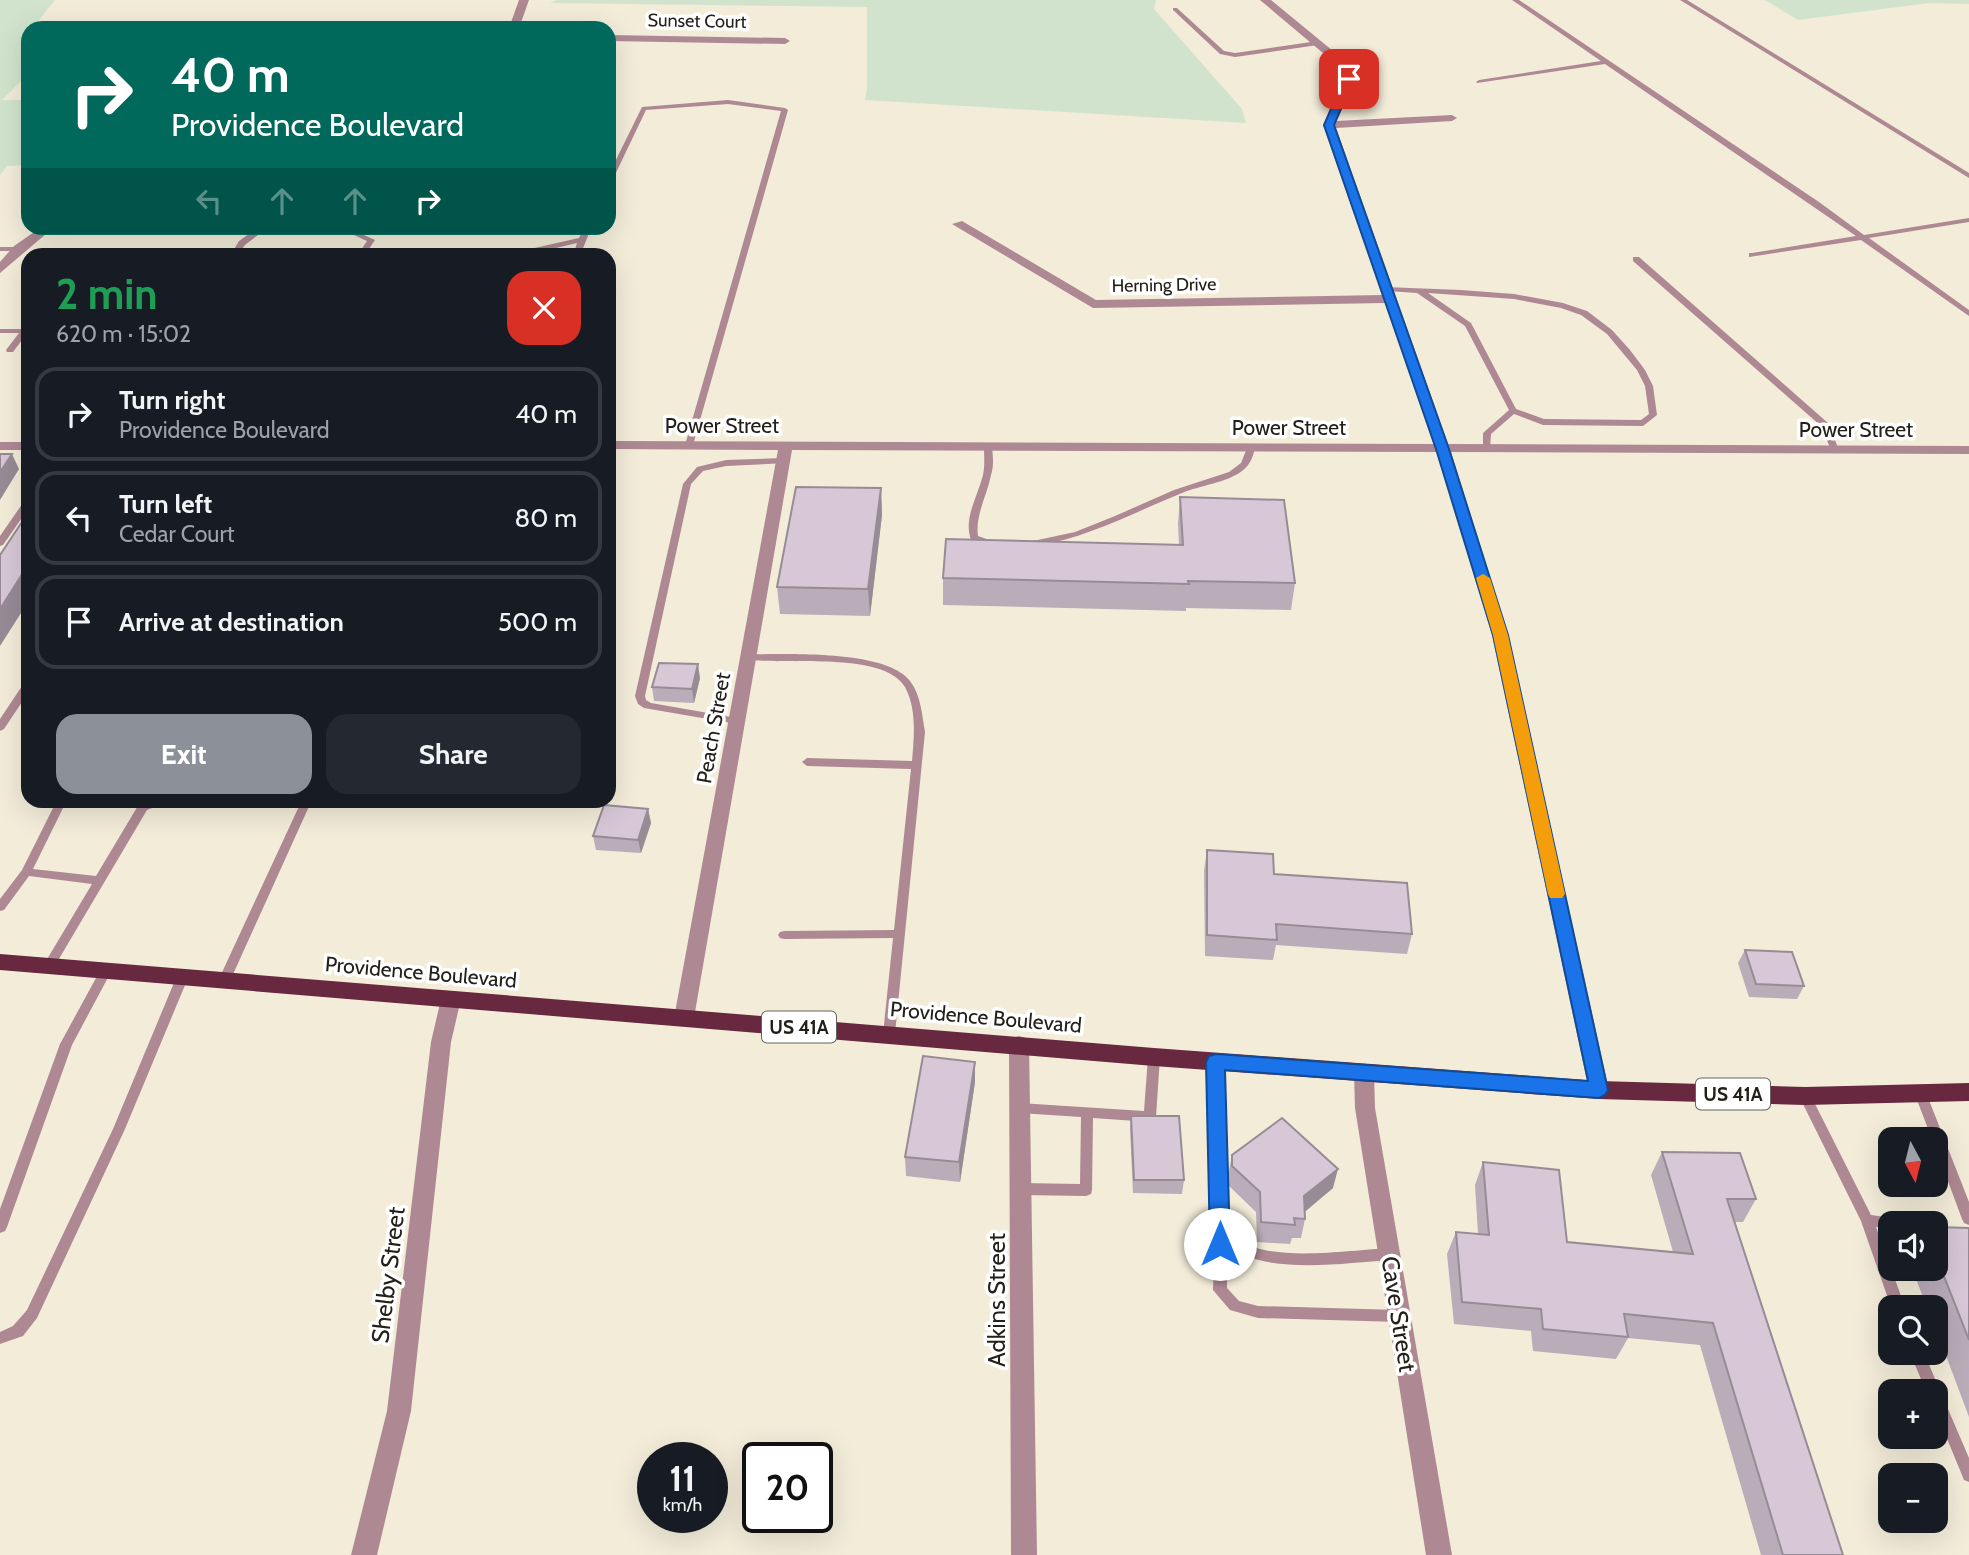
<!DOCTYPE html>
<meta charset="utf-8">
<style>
body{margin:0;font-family:Cabin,sans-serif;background:#242831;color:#f1f3f6;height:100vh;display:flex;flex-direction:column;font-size:26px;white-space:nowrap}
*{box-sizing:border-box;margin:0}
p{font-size:23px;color:#9ea1a6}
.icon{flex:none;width:38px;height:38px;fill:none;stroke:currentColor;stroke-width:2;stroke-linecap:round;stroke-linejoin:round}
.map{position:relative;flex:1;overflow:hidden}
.panel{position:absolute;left:21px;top:248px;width:595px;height:560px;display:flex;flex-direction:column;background:#171b24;border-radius:21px;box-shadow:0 7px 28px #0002}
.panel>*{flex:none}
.hud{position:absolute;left:21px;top:21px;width:595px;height:214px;border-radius:21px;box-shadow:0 7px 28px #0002;background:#00695c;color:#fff;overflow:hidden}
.needle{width:46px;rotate:173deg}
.fabs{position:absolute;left:1878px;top:1127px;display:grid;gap:14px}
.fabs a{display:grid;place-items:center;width:70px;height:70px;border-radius:14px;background:#171b24;box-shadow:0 7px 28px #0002;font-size:35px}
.speed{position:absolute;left:637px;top:1442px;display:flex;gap:14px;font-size:35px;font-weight:700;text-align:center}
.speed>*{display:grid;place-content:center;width:91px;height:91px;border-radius:50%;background:#171b24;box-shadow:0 7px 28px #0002;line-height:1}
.speed small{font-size:18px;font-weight:400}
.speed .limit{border:4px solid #111;border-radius:10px;background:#fff;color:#111}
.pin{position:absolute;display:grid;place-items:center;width:60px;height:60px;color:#fff;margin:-30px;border-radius:14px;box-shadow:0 4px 10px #0006}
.me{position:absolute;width:77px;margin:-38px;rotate:0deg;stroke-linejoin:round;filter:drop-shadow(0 0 5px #0008)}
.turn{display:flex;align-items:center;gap:24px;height:147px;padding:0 35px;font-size:32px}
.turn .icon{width:91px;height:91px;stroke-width:2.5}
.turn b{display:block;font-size:49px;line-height:60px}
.lanes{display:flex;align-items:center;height:66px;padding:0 35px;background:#0003;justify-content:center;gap:35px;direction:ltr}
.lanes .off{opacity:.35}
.round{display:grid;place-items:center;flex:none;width:74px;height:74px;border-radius:21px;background:#242831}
.summary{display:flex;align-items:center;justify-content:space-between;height:119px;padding:0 35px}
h1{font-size:42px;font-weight:700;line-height:52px;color:#1e9e55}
.button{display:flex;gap:14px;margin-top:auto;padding:14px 35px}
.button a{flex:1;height:80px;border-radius:21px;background:#8c9099;color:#fff;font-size:28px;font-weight:700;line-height:80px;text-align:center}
.button a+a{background:#242831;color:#f1f3f6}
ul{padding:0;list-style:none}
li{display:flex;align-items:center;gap:21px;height:94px;margin:0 14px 10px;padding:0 21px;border:4px solid #363941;border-radius:21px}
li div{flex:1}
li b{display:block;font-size:26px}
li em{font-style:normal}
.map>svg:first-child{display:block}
</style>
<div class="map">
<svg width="1969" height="1555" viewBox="0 0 1969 1555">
<rect width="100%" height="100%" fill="#f3ecd9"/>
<path fill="#d1e3cd" d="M0 0H55L35 25H78L75 28H28V74L2 100H28V165L7 166 0 175Z
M557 0H1156L1154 9 1242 109 1246 123 865 100 867 89V7L550 3Z
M1765 0H1969V4L1929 3 1798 20Z"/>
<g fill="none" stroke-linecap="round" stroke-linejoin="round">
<path fill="#ae8993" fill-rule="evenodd" d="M1512 0H1519L1819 202 1864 235 1969 218V222L1869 238 1969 310V316L1861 240 1749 257V253H1752L1856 236 1605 64 1477 83 1476 82 1479 80 1601 61Z
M1680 0H1687L1969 173V178Z
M1173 8H1177L1224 51 1235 53 1318 41 1321 43 1318 45 1235 57 1220 54 1173 10Z
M728 100 785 108 788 110 693 445 689 448 685 445 781 111 728 104 646 110 612 181 609 183V174L642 107Z
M584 228H591L580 256H573L577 243 535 253 531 256H523L530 249 579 238Z
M253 231H355L375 240 364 256H357L367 241 354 235H258L245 245 237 256H230L239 241Z
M0 247H18L22 249 18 251H0Z
M1633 257H1639L1828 423 1839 450 1838 452H1832L1831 450 1821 426 1633 261Z
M1385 287 1461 290 1514 294 1563 303 1587 311 1612 330 1630 350 1645 370 1653 386 1657 415 1643 426 1543 425 1514 414 1491 434 1490 449 1486 452 1483 451V433L1509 410 1465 326 1417 293 1388 291 1384 289ZM1428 293 1514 299 1561 308 1581 315 1607 334 1637 370 1645 386 1649 414 1641 420 1544 419 1516 409 1471 323Z
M25 324H28V332L13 352H7L6 350 19 333H0V329H23Z
M988 444 992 447C993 457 994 466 991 475 987 496 975 515 978 536L992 541 994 543 992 545 989 546 971 540C963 518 978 496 983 475 985 466 984 456 984 447Z
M1251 445 1255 448C1253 457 1250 465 1242 471 1226 483 1201 485 1182 493 1132 513 1090 537 1036 546L1031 543 1033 541 1075 532 1115 516 1174 490 1229 472 1241 463 1247 448Z
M784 458 787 459V463L726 466 703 471 691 484 645 696 646 700 651 703 737 718 742 721 737 724 644 708 638 704 635 696 683 484 697 467 726 460Z
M28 499V509L3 545 0 546V536L25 500Z
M748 654C786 655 885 649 910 681 921 695 922 715 925 732L895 1034 893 1037 889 1039 885 1037 883 1034 893 938 784 939 780 938 778 935 780 932 784 931 894 930 911 769 807 766 802 762 807 758 912 761C914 738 917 709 905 687 883 650 782 666 745 659L743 657 745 655Z
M28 682V693L4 729 0 731V719L24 683Z
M56 802H66L33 869 96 876 139 804 146 802H161L160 805 147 810 53 969 49 971 45 969 43 966 92 884 29 876 4 910 0 911V899L22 870Z
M301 802H311L230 981 228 984 224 986 220 984 218 981Z
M106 965 110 967 112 970 72 1045 7 1227 5 1231 0 1233V1209L60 1044 102 967Z
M182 973 186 975 188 978 125 1129 37 1318 23 1336 0 1344V1332L13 1326 27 1310 113 1129 176 978 178 975Z
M1154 1052 1158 1053 1160 1057 1156 1117 1154 1121 1150 1122 1093 1118 1092 1190 1091 1194 1086 1196 1021 1195 1016 1193 1015 1189 1016 1185 1021 1183 1080 1184 1081 1117 1019 1113 1015 1112 1013 1108 1015 1104 1019 1103 1144 1111 1148 1057 1150 1053Z
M1216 1056 1220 1057 1222 1061 1227 1221C1231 1229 1236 1237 1243 1242 1275 1262 1352 1250 1389 1248L1394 1250 1396 1254 1394 1258 1389 1260C1346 1263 1260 1276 1227 1244V1288L1239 1301 1258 1306 1399 1310 1404 1312 1406 1316 1404 1320 1399 1322 1258 1318 1230 1310 1213 1290 1215 1224 1210 1061 1212 1057Z
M1921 1090 1925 1091 1927 1095 1969 1202V1225L1964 1223 1962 1219 1936 1149V1139H1932L1915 1095 1917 1091Z
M1805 1091 1809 1092 1871 1215 1899 1219 1901 1223H1890V1228L1876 1227 1905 1307H1891L1861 1221 1799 1096 1801 1092Z
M1910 1353H1924L1969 1458V1482L1964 1480 1936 1412V1391H1926Z"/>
<path fill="#ae8993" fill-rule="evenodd" d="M519 0H529L519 28H509Z
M1260 0H1271L1344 60 1354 79 1336 121 1452 115 1457 118 1452 121 1336 128 1448 444 1969 446V454L1451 452 1508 635 1609 1090 1606 1096 1599 1099 1592 1096 1589 1090 1492 635 1437 452 792 450 694 1018 691 1024 684 1026 677 1024 674 1018 778 450 609 449V441L1434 444 1385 303 1093 308 952 224 962 221 1096 300 1383 295 1323 125 1344 79 1336 64Z
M609 35 785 38 790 41 785 44 609 41Z
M40 228H53L0 273V262L14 246Z
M0 442H28V450H0Z
M451 991 458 993 461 999 451 1042 411 1411 377 1555H351L387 1411 431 1042 441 999 444 993Z
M1019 1036 1026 1038 1029 1044 1037 1555H1011L1009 1044 1012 1038Z
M1364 1065 1371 1067 1374 1073 1375 1108 1452 1555H1426L1355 1108 1354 1073 1357 1067Z"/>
<path fill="#682840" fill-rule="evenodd" d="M0 954 1154 1048 1599 1081 1805 1087 1969 1083V1101L1805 1105 1599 1099 1154 1066 0 970Z"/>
</g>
<path fill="#baacb9" d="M881 488 882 515 870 616 780 614 777 587Z
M1180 497 1295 583 1291 610 1186 608V611L943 605V578L1179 545 1178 524Z
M700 678 694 703 654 701 652 687Z
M648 809 651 823 641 853 596 850 593 836Z
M1207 850 1274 874 1412 934 1407 954 1276 945 1273 960 1205 956 1204 871Z
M1745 950 1804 986 1797 999 1749 997 1738 963Z
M975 1082 960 1182 906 1176 905 1157Z
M1131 1116 1184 1180 1182 1194 1133 1193 1130 1129Z
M1662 1152 1756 1199 1743 1222H1735L1843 1555H1761L1700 1345 1628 1338 1616 1359 1533 1351 1531 1331 1454 1324 1447 1254 1456 1232 1478 1234 1475 1185 1483 1162 1567 1242 1673 1252 1651 1175Z
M1232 1155 1333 1188 1305 1211V1219L1301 1238H1292L1290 1244 1257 1242 1256 1212 1228 1185V1175Z
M1936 1227 1969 1228V1417L1936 1329V1307H1927L1912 1269H1936Z"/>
<path fill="#978c96" d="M12 454 19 469 0 500V472Z
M881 488 882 515 870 616 868 589Z
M28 565V602L0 646V609Z
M698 664 700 678 694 703 692 689Z
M648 809 651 823 641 853 638 840Z
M975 1062V1082L960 1182 959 1162Z
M1338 1169 1333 1188 1300 1216 1304 1196Z"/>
<path fill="#d8c8d7" stroke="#978c96" stroke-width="2" d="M0 454H12L0 472Z
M796 487 881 488 868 589 777 587Z
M1180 497 1284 500 1295 583 1188 581 1189 584 943 578 946 539 1183 545Z
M28 513V565L0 609V555Z
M659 663 698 664 692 689 652 687Z
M604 805 648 809 638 840 593 836Z
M1207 850 1273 854 1274 874 1407 883 1412 934 1276 924 1277 940 1207 935Z
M1745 950 1792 952 1804 986 1756 984Z
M923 1056 975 1062 959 1162 905 1157Z
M1131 1116H1179L1184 1180H1134Z
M1282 1118 1338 1169 1304 1196 1305 1219 1294 1218 1295 1225 1261 1222 1260 1192 1232 1166V1155Z
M1662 1152 1740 1153 1756 1199H1727L1843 1555H1783L1713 1323 1624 1314 1628 1337 1543 1329 1541 1309 1462 1302 1456 1232 1489 1235 1483 1162 1559 1170 1567 1242 1693 1254Z
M1936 1227 1969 1228V1340L1936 1256Z"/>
<path fill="#1a73e8" stroke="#114b97" stroke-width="2" d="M1349 76 1354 79 1334 125 1449 449 1508 635 1608 1090 1605 1095 1599 1098 1225 1070 1230 1244 1227 1250 1220 1253 1213 1250 1210 1244 1206 1062 1209 1056 1216 1054 1588 1081 1493 635 1436 449 1324 125 1344 79Z"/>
<path fill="#f59e0b" d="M1483 574 1490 578 1508 635 1565 894 1562 898H1550L1548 894 1493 635 1476 578Z"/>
<g text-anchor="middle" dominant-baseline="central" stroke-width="7" stroke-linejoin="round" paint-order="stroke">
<g font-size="18" fill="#222019" stroke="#fff">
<text transform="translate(697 21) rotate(1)">Sunset Court</text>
<text transform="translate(1164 285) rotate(-1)">Herning Drive</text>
</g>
<g fill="#fff" stroke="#64635e" stroke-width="2">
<rect x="762" y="1011.5" width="74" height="31" rx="5"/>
<rect x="1696" y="1078.5" width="74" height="31" rx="5"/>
</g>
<g font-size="19" font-weight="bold" fill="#222019">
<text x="799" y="1027">US 41A</text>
<text x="1733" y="1094">US 41A</text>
</g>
<g font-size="21" fill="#222019" stroke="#fff">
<text x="722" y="425">Power Street</text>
<text x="1289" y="427">Power Street</text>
<text x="1856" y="429">Power Street</text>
<text transform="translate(713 728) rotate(-80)">Peach Street</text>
<text transform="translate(421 972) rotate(5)">Providence Boulevard</text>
<text transform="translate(986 1017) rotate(5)">Providence Boulevard</text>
</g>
<g font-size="24" fill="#222019" stroke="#fff">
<text transform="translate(388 1275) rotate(-83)">Shelby Street</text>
<text transform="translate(996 1300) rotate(-90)">Adkins Street</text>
<text transform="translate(1399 1314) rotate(81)">Cave Street</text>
</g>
</g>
</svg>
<div class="fabs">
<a><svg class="needle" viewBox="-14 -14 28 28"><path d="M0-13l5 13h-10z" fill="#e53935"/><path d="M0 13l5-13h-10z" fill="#9ea1a6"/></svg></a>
<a><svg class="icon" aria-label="sound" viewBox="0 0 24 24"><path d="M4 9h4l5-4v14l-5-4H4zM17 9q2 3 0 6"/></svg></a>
<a><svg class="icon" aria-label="search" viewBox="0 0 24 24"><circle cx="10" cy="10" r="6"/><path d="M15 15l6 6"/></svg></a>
<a>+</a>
<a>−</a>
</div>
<div class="speed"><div>11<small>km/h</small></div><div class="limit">20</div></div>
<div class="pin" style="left:1349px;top:79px;background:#d93025"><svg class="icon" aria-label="arrive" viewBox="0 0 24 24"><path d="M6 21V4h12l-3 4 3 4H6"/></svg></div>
<svg class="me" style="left:1220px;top:1244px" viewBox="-20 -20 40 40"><circle r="19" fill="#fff"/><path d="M0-13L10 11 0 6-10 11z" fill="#1a73e8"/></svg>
<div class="hud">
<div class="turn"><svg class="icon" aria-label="right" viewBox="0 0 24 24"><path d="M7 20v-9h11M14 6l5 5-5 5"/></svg><div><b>40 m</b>Providence Boulevard</div></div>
<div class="lanes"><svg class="icon off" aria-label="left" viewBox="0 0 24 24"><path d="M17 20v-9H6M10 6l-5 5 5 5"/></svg><svg class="icon off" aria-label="ahead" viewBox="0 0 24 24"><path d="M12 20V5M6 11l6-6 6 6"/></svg><svg class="icon off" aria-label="ahead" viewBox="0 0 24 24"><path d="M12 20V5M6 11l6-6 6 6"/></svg><svg class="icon" aria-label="right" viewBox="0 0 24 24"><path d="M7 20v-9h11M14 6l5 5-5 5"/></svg></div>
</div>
<section class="panel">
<div class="summary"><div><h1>2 min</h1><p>620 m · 15:02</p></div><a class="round" style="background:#d93025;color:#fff"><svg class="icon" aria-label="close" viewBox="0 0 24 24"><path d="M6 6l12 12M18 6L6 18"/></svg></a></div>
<ul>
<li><svg class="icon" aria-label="right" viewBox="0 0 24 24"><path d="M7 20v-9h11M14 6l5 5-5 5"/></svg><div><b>Turn right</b><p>Providence Boulevard</p></div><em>40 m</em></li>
<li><svg class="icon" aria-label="left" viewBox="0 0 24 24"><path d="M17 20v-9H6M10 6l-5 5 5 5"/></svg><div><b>Turn left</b><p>Cedar Court</p></div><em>80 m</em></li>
<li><svg class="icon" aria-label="arrive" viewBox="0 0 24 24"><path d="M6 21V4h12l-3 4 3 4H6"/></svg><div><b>Arrive at destination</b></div><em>500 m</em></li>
</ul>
<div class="button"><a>Exit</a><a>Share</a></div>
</section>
</div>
